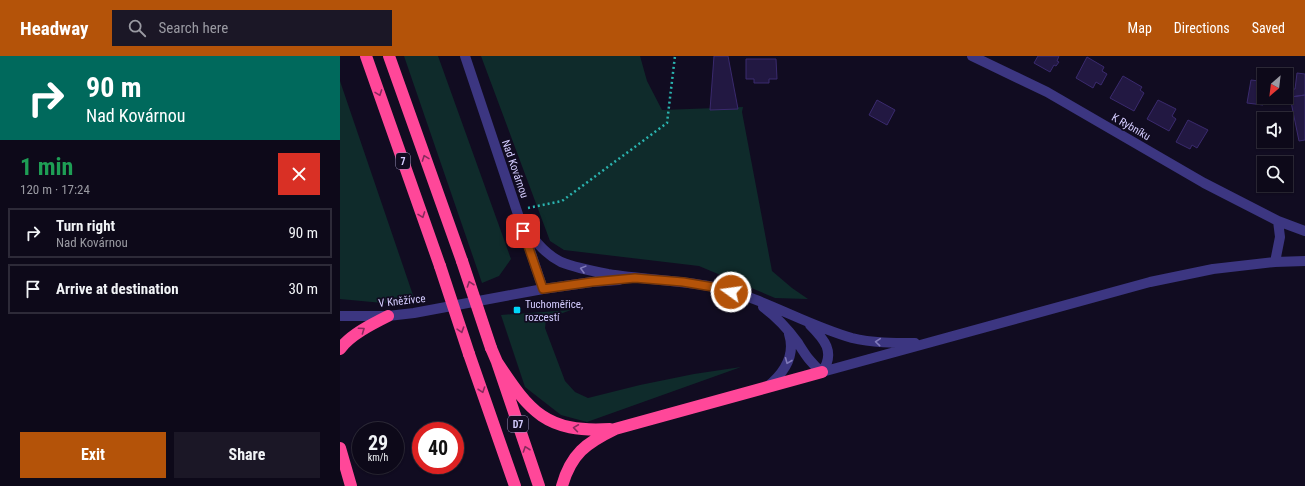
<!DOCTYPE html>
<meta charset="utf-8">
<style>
body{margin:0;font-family:"Roboto Condensed",sans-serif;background:#1b1726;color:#f1f3f6;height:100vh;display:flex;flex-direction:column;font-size:15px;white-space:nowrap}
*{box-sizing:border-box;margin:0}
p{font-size:13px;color:#9a9aa2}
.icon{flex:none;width:22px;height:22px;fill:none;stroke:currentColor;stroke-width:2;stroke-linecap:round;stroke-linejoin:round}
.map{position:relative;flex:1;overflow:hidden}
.panel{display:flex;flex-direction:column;background:#0d0919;width:340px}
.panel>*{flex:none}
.hud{background:#00695c;color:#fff;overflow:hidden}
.needle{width:26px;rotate:208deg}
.tools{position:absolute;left:917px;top:12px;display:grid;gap:8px}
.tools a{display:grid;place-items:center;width:36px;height:36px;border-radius:0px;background:#0d0919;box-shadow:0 1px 3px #0004,0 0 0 1px #2d2a38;font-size:20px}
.speed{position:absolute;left:12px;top:366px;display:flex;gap:8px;font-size:20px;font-weight:700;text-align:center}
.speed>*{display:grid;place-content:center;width:52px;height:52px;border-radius:50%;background:#0d0919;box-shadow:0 1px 3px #0004,0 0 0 1px #2d2a38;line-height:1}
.speed small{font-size:10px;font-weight:400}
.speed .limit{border:6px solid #d22;background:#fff;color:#111}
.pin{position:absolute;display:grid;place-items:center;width:34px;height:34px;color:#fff;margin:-17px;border-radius:8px;box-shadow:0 2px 6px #0006}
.me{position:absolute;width:44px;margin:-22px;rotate:284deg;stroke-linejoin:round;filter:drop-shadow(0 0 3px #0008)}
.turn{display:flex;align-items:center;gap:14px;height:84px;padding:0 20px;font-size:18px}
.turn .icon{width:52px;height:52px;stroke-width:2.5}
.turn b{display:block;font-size:28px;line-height:34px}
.round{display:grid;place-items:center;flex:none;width:42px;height:42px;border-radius:0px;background:#1b1726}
.summary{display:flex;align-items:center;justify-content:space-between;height:68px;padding:0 20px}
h1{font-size:24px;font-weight:700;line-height:30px;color:#1e9e55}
.cta{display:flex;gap:8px;margin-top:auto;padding:8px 20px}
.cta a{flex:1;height:46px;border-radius:0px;background:#b45309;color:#fff;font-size:16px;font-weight:700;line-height:46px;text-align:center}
.cta a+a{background:#1b1726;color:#f1f3f6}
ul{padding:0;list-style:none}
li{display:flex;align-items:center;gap:12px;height:50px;margin:0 8px 6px;padding:0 12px;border:2px solid #2d2a38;border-radius:0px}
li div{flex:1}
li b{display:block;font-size:15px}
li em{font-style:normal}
header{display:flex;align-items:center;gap:24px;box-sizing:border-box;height:56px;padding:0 20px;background:#b45309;color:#fff}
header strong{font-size:19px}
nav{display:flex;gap:22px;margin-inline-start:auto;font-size:14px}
.search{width:280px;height:36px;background:#1b1726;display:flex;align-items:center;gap:10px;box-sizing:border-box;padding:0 14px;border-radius:0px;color:#9a9aa2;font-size:15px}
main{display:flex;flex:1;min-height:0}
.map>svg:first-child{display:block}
</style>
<header>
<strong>Headway</strong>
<div class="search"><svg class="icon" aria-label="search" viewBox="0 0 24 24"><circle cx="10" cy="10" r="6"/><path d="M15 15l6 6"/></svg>Search here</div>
<nav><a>Map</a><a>Directions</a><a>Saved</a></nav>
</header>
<main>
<section class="panel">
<div class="hud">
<div class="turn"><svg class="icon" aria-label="right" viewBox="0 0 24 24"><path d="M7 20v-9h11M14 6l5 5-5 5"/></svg><div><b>90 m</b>Nad Kovárnou</div></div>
</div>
<div class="summary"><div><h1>1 min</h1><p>120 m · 17:24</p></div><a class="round" style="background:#d93025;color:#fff"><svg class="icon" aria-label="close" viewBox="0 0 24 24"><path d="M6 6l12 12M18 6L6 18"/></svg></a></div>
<ul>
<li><svg class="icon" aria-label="right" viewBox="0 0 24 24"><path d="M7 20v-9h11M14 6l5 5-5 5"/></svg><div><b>Turn right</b><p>Nad Kovárnou</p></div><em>90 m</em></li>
<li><svg class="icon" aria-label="arrive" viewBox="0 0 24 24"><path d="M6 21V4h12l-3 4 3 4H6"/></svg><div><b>Arrive at destination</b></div><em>30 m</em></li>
</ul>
<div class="cta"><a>Exit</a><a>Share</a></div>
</section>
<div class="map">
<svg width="965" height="430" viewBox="0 0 965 430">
<rect width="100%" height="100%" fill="#110c21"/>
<path fill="#0f2b2b" d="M64 0H98L171 203 159 220 142 227Z
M141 0H300L307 25 322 54 403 51 402 56 432 215 452 232 468 243 435 242 359 210 224 194 210 185Z
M0 25 2 31 76 248 43 247 0 243Z
M231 254 206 263 205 272 225 325 235 336 248 342 300 329 354 318 401 311 247 366 221 359 185 331 161 259Z"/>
<path fill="#221842" stroke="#3a2a6e" d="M374 0H388L398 53 370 54Z
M698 0H719L717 5 719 6 716 10 714 9 710 16 694 7Z
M747 1 764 11 762 15 767 18 761 29 756 26 753 32 736 22Z
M406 3H436L437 23H429V27H414V23H406Z
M921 12 948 16 947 27 946 19H924V41L923 49 907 47 911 24 919 25Z
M957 17 965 18V39L944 42 946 41V34L955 33Z
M783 20 802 31 800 34 804 37 794 55 770 42Z
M965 39V84L959 85 950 41Z
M537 44 555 54 547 69 529 59Z
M818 44 836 53 832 60 836 63 829 75 807 63Z
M848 64 868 74 857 92 852 89 850 93 836 86Z"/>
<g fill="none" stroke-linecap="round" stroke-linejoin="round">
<path stroke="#2bb4b0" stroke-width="2.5" stroke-dasharray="2 3" stroke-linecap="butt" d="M188 152 222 145 327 67 335 0"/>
<path stroke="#3c3681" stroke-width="10" d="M125 0 203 233
M632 0 707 36 864 127 938 165 965 175
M178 160C190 178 201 196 221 206 236 212 252 215 268 218 305 224 342 224 379 232 425 243 466 269 512 282 532 287 554 287 575 287
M935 206 940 181 938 165
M423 251C437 261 448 273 458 287 465 298 471 308 482 316
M0 260H48L74 257 203 233 252 226 279 224
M470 269C484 283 496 296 482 316
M482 316 810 226 873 213 935 206 965 205
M427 331C443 318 456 300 449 278"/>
<path stroke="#ff4799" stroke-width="12" d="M26 0 100 210
M49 0 122 205
M151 292 157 306 199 430
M0 293C10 279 32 268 48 260
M129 298 175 430
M157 306C190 356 206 377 270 373
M0 392 11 430
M222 430C231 398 246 387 275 373L482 316"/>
<path stroke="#ff4799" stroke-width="12" d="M122 205 151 292
M100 210 129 298"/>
</g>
<defs><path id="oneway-chevron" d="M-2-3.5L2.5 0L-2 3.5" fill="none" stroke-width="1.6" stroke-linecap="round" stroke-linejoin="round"/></defs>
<g stroke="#882a5d">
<use href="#oneway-chevron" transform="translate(39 37) rotate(70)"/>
<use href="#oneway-chevron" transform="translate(85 102) rotate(-110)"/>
<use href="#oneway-chevron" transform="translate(82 159) rotate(70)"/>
<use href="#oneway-chevron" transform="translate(130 228) rotate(-109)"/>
<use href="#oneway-chevron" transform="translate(22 274) rotate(-35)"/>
<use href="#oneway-chevron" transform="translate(121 274) rotate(72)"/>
<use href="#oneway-chevron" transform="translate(142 334) rotate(71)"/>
<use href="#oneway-chevron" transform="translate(236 372) rotate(-172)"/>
<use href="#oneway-chevron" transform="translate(186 393) rotate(-109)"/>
</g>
<g stroke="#807aba">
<use href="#oneway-chevron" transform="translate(243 213) rotate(-165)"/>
<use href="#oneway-chevron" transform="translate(538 286) rotate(-175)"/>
<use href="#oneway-chevron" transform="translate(448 305) rotate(112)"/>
</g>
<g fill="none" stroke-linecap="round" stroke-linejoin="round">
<g stroke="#753606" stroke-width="10">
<path id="route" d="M183 175 203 233 252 226 295 222 343 226 379 232 391 236"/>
</g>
<use href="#route" stroke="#b45309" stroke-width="7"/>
</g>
<rect fill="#00d6f7" stroke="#110c21" stroke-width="1.5" x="173" y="250" width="8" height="8" rx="2"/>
<g text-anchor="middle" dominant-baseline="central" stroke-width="3.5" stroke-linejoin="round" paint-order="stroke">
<g fill="#110c21" stroke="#9a92bc" stroke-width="1">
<rect x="56" y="97" width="14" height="16" rx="3"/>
<rect x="168" y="360" width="20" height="16" rx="3"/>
</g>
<g font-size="10" font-weight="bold" fill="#d4ccff">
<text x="63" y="105">7</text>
<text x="178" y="368">D7</text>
</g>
<g font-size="11" fill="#d4ccff" stroke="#110c21">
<text transform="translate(791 71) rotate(30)">K Rybníku</text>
<text transform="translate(175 113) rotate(71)">Nad Kovárnou</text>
<text transform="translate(62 245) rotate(-6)">V Kněžívce</text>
</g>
<g font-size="11" fill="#d4ccff" stroke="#110c21" text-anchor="start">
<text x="185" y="248">Tuchoměřice,<tspan x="185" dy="13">rozcestí</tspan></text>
</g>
</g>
</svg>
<div class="tools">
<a><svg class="needle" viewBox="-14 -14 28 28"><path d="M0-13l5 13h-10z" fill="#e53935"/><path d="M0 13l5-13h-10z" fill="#9a9aa2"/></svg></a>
<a><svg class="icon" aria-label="sound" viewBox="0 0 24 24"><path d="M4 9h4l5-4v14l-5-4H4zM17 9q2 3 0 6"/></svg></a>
<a><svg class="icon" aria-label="search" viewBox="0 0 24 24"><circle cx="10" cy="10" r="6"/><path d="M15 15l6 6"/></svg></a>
</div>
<div class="speed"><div>29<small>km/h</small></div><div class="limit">40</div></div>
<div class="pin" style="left:183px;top:175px;background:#d93025"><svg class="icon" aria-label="arrive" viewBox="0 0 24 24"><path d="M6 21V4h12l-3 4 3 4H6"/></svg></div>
<svg class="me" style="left:391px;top:236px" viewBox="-20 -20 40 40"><circle r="17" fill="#b45309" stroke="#fff" stroke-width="3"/><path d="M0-11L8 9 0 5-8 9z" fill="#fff"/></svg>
</div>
</main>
